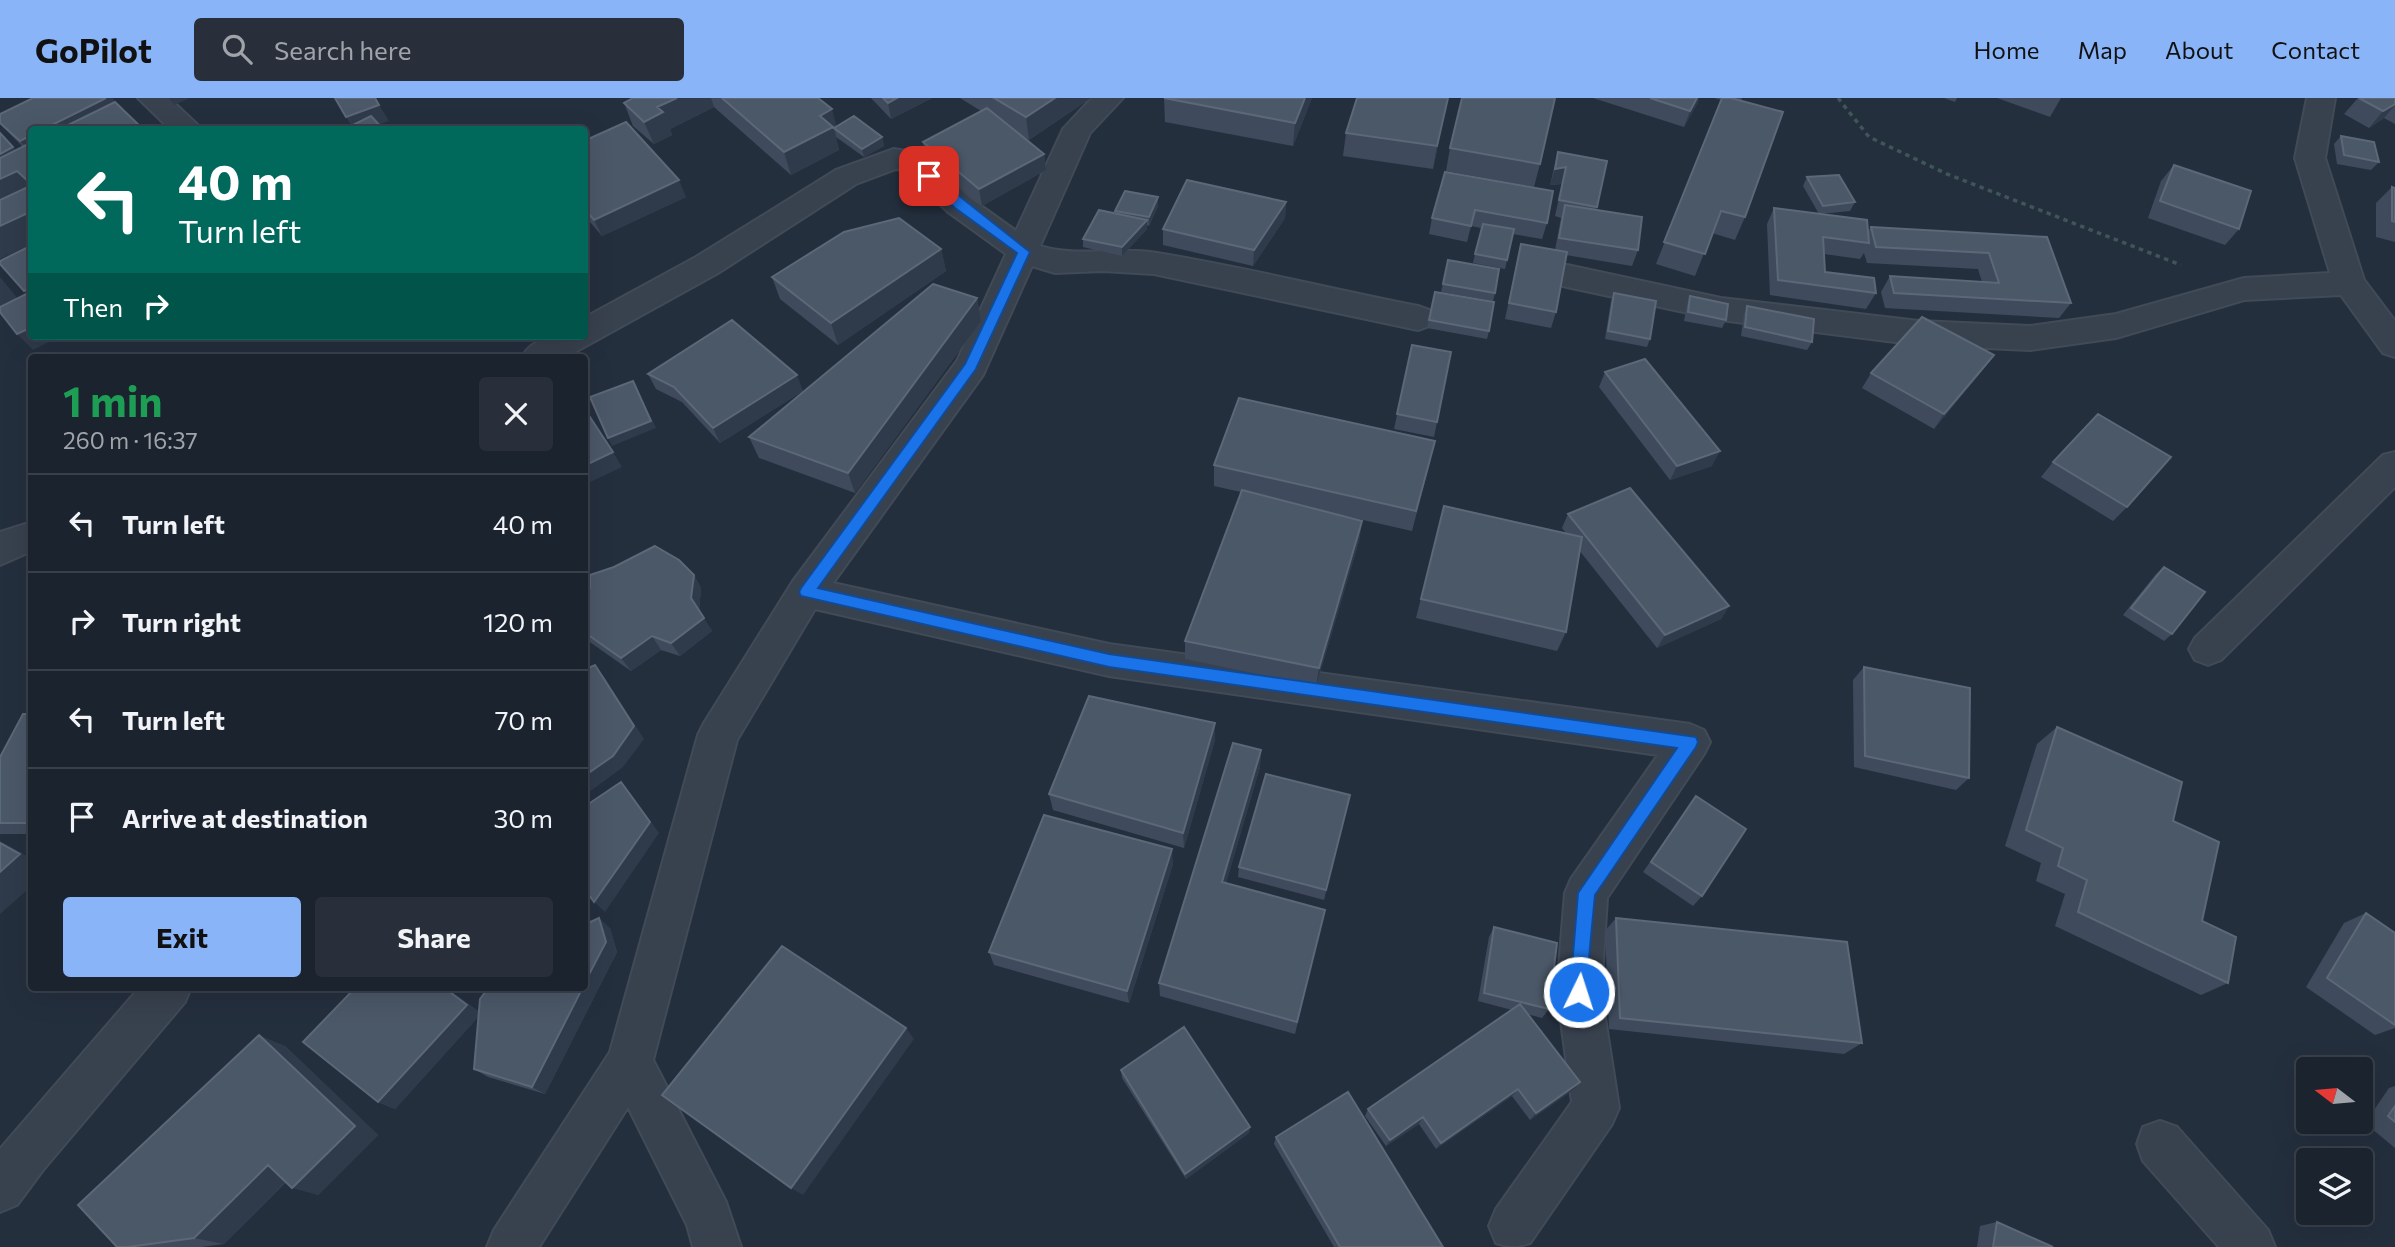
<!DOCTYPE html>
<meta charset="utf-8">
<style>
body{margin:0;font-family:Commissioner,sans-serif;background:#282f3a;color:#f1f3f6;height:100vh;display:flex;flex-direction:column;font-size:26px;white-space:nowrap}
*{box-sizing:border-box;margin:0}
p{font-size:23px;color:#a0a4aa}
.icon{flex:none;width:38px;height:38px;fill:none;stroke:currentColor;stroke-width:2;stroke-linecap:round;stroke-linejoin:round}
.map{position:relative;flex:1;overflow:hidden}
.side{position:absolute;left:28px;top:256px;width:560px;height:637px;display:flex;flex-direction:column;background:#1b232e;border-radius:7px;box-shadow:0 7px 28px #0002,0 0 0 2px #39404a}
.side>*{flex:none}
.guide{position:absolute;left:28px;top:28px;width:560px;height:214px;border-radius:7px;box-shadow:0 7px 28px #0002,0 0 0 2px #39404a;background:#00695c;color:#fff;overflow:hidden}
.needle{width:46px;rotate:286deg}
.buttons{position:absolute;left:2296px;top:959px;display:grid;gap:14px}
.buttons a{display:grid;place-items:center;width:77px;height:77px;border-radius:7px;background:#1b232e;box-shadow:0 7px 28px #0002,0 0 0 2px #39404a;font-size:35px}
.pin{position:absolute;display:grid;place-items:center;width:60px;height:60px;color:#fff;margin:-30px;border-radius:14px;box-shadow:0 4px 10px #0006}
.me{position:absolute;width:77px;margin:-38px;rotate:4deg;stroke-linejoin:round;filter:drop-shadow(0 0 5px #0008)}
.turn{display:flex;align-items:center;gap:24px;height:147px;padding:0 35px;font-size:32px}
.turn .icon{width:91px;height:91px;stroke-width:2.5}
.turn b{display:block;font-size:49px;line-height:60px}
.then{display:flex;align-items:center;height:66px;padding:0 35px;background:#0003;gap:14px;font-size:26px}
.round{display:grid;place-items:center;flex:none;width:74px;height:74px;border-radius:7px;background:#282f3a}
.head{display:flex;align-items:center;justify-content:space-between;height:119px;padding:0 35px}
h1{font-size:42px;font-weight:700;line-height:52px;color:#1e9e55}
.button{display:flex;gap:14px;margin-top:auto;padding:14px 35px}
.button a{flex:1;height:80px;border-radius:7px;background:#8ab4f8;color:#111;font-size:28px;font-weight:700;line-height:80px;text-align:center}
.button a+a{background:#282f3a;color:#f1f3f6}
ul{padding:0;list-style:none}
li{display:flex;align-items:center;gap:21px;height:98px;padding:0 35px;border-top:2px solid #39404a}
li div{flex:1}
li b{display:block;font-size:26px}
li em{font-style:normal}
header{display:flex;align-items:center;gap:42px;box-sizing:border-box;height:98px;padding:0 35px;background:#8ab4f8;color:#111}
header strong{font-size:33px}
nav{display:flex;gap:38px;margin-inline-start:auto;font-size:24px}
.search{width:490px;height:63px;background:#282f3a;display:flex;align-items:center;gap:18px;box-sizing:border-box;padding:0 24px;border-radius:7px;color:#a0a4aa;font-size:26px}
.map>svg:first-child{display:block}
</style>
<header>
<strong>GoPilot</strong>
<div class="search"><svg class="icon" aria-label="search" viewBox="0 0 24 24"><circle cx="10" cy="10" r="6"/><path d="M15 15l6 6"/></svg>Search here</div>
<nav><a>Home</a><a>Map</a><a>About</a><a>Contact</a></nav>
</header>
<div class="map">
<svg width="2395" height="1149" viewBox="0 0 2395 1149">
<rect width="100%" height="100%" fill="#242f3e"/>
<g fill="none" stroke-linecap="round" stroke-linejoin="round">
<g stroke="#414a57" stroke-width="4">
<path id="minor" d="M138 0H169L203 32H171Z
M1092 0H1123L1090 35 1040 148C1076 160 1118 148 1157 155 1244 169 1331 191 1418 208L1429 212 1434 220 1429 228 1418 232 1154 176 1103 173 1055 175 1032 168 983 277 833 485 1109 546 1690 626 1704 632 1710 644 1704 656 1607 800 1601 894 1619 1010 1612 1026 1530 1145C1518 1149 1508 1149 1496 1145L1489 1128 1496 1111 1572 1004 1557 894 1565 795 1571 781 1658 657 1109 578 815 511 737 642 653 962 726 1104 741 1149H693L687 1127 628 1009 539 1149H487L494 1132 610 954 698 637 704 625 793 483 957 263 1006 156 948 114 905 72 896 71 856 86 718 175 566 259H522C534 236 562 238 584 238V220L696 159 836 72 894 51 923 56 970 100 1016 133 1063 31Z
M2307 0H2335L2325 60 2364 182 2395 223V259L2383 255 2341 197 2244 202 2116 240 2030 252 1919 247 1721 222 1567 189 1556 186 1551 178 1556 170 1567 167 1721 200 1919 223 2030 228 2116 216 2244 180 2330 175 2295 60Z
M2395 354V389L2221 562 2208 567 2195 562 2189 551 2195 540 2383 357Z
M32 424V453L0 467V434Z
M140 889H191L185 904 43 1072 17 1107 0 1114V1051Z
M2160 1023 2177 1029 2268 1132 2275 1149H2219L2143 1063 2137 1046 2143 1029Z"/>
</g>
<path stroke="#3f5557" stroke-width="3.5" stroke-dasharray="4.5 4.5" stroke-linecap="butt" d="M1838 0 1869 39 1947 76 2181 167"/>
<use href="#minor" fill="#38414e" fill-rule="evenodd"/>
</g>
<path fill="#3f4b5c" d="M112 0 116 5 16 52 23 49 0 26V16Z
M633 0H818L837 29 882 39 884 48 864 59 836 39 835 36 839 52 791 77 714 9 670 31 672 37 654 46 633 28 624 5Z
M871 0H932L891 21Z
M960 0H1091L1029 42 1019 36 1044 56 1046 72 982 108 926 60 923 44 981 13Z
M1164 0H1312L1293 48 1165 24Z
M1357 0H1448L1433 71 1343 58 1346 35Z
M1593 0H1699L1684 29Z
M1714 0H1742L1741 3 1745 119 1735 142 1712 135 1695 178 1656 166 1721 2Z
M1944 0H1957L1955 4Z
M1997 0H2061L2050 19Z
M2358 0H2395V26L2384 20 2369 30 2344 16Z
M2341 38 2379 64 2371 72 2337 66 2334 46Z
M584 43 686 99 602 138 584 117Z
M1450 50 1540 66 1534 89 1446 73Z
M1558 54 1607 63 1596 112 1638 152 1632 168 1566 157 1556 214 1551 230 1505 221 1521 146 1555 152 1561 120 1555 118 1562 86 1550 87Z
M2174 67 2239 131 2225 147 2148 120 2161 83Z
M1445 74 1547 125 1542 141 1513 136 1505 171 1473 165 1481 130 1471 128 1467 144 1429 136 1432 120Z
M1807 79 1855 104 1850 113 1820 116 1868 133 1871 129 2047 139 2071 205 2059 220 1885 210 1881 194 1890 178 1982 184 1978 171 1867 165 1864 155 1860 161 1824 156 1825 174 1876 195 1866 211 1770 197 1767 126 1774 110 1819 116 1803 88Z
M2392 89 2395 90V144L2376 139V105Z
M1158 99V108L1149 128 1147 127V131L1122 158 1083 149V141L1115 115V113Z
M1286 104 1285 120 1253 168 1163 147V131Z
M941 151 946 173 838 247 780 201 772 179Z
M1448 162 1495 195 1493 203 1441 194Z
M1435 194 1489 233 1487 241 1427 230Z
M1614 195 1650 241 1647 249 1605 241 1611 203Z
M1690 198 1726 222 1722 230 1684 223 1687 206Z
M977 200 981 223 855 395 759 360 749 339Z
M1747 208 1812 244 1807 252 1741 238 1744 216Z
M1412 247 1437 324 1434 339 1394 331Z
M1994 257 1982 273 1934 331 1862 290 1871 275Z
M1605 274 1712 368 1670 382 1599 289Z
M648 276 803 293 720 345 682 304 656 291Z
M1430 364 1412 433 1341 417 1362 423 1359 443 1316 588 1185 561V543L1241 394 1214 388V367Z
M2053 364 2127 409 2113 423 2041 379Z
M1444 408 1566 435 1562 430 1568 416 1729 508 1721 521 1657 550 1579 452 1566 534 1557 553 1416 520Z
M2164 469 2172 536 2164 543 2123 517 2156 476Z
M694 477 701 490 699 513 712 533 680 558 661 552 631 573 584 540V494Z
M1864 569 1969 680 1956 692 1854 669 1853 582Z
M32 616V736H0V659Z
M1215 625V642L1184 750 1053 712 1049 696Z
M2057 629 2173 723 2202 823 2228 885 2201 897 2055 828 2065 796 2036 783 2041 765 2005 748 2037 646Z
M1261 652 1260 669 1226 785 1325 812 1295 936 1160 898 1159 885Z
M1350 697 1324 802 1238 779 1239 769Z
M1696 698 1702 798 1693 808 1643 774Z
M1173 766 1129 905 994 867 989 854Z
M2366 815 2395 835V930L2375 937 2306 889 2344 825Z
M1616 820 1862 945 1844 956 1609 931 1605 833Z
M1494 829 1549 911 1542 920 1527 916 1573 992 1530 1022 1512 998 1436 1051 1419 1026 1386 1048 1365 1018 1368 1011 1512 912 1478 903 1489 839Z
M610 830 617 854 545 996 488 979 474 971 479 918 395 1011 378 1004 356 889H445L479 914Z
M285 948 378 1037 318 1097 286 1084 224 1146 201 1149H117Z
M1121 972 1250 1029 1249 1035 1186 1081 1122 980Z
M2395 988V1050L2365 1025 2389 990Z
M1276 1039 1443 1149H1334L1274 1046Z
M1997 1124 2053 1149H1977L1980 1128Z"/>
<path fill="#2f3b4b" d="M106 0H112L123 14 89 32H42Z
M169 0H190L174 7Z
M375 0 389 23 366 32H354L346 19Z
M677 0H711L714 9 670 31 672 37 654 46 644 24 657 9Z
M897 0H932L891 21 888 5Z
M1055 0H1091L1029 42 1026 19Z
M1305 0H1312L1293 48 1295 25Z
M1448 0 1433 71 1437 48Z
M1697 0H1699L1698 5 1684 29 1690 13Z
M2395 6V7L2384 20 2369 30 2383 13Z
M832 11 838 34 834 30 839 52 791 77 784 54 820 18Z
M32 37V56L20 43Z
M882 39 884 48 864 59 862 51Z
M13 49 28 65 0 79V56Z
M1044 56 1046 72 982 108 979 91Z
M1566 69 1562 86 1550 87 1555 71Z
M17 73 32 89 0 105V81Z
M679 82 686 99 602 138 594 122Z
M1158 99V108L1149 128V119Z
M1286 104 1285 120 1253 168 1254 152Z
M32 113V146L0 161V128Z
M1147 122V131L1122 158V149Z
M941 151 946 173 838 247 831 225Z
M0 179 19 202 0 211Z
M977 200 981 223 855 395 848 375Z
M32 229V238H61L33 252 17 236Z
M1994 257 1982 273 1934 331 1944 316Z
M797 277 803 293 720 345 713 330Z
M637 291 656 330 612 348 608 340Z
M1720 353 1712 368 1670 382 1677 368Z
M613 354 622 369 584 387V368Z
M1362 423 1359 443 1316 588 1319 570Z
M694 477 701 490 699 513 691 500Z
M1729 508 1721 521 1657 550 1665 537Z
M704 520 712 533 680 558 671 545Z
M652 538 661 552 631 573 621 560Z
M595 567 605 580 644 641 623 669 588 695 584 691V678Z
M1215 625V642L1184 750 1183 735Z
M1261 652 1260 669 1222 799V784Z
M621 684 631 696 659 735 605 814 594 804Z
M0 743 32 761V788L0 816Z
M1172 751 1173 766 1129 905 1127 893Z
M599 820 610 830 617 854 545 996 532 989 583 889H584Z
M443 889H445L481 916 395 1011 378 1004Z
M906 930 914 941 803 1097 791 1090Z
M259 937 285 948 378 1037 318 1097 292 1090Z
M1580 984 1573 992 1530 1022 1536 1015Z
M1518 991 1512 998 1436 1051 1441 1045Z
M1423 1019 1419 1026 1386 1048 1390 1042Z
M1250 1029 1249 1035 1186 1081 1185 1076Z
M268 1067 294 1075 224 1146 194 1140Z"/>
<path fill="#4b5868" stroke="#5c6777" stroke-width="2" d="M33 0H106L42 32H32V37L20 43 0 25V16Z
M335 0H375L379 7 346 19Z
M633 0H677L657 9 663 14 644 24 624 5Z
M722 0H818L832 11 820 18 833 29 784 54Z
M883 0H897L888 5Z
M994 0H1055L1026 19Z
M1164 0H1305L1295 25Z
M1357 0H1448L1437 48 1346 35Z
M1462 0H1555L1540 66 1450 50Z
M1650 0H1697L1690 13Z
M1722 0H1731L1783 14 1745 119 1721 113 1705 156 1664 144Z
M2359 0H2395V6L2383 13Z
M115 4 144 32H58Z
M987 10 1044 56 979 91 923 44Z
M371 18 384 32H343Z
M854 18 882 39 862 51 834 30Z
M626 24 679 82 594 122 584 110V43Z
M0 35 13 49 0 56Z
M2341 38 2374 44 2379 64 2344 57Z
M32 44V87L17 73 0 81V60Z
M1558 54 1607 63 1597 109 1559 102 1566 69 1555 71Z
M2174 67 2251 93 2239 131 2160 103Z
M1445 74 1553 93 1547 125 1475 112 1471 128 1432 120Z
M1839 77 1855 104 1823 108 1807 79Z
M1187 82 1286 104 1254 152 1163 131Z
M32 87V113L0 128V102Z
M2392 89 2395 90V124L2392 123Z
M1125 93 1158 99 1149 119 1115 113Z
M1565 107 1642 119 1638 152 1559 140Z
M1774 110 1867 122 1869 145 1823 139 1825 174 1874 180 1876 195 1778 182Z
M1099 112 1147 122 1122 149 1083 141Z
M899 120 941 151 831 225 772 179 844 134Z
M1483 126 1514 131 1507 162 1475 156Z
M1871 129 2047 139 2071 205 1894 195 1890 178 1999 185 1989 155 1876 149Z
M1521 146 1567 154 1556 214 1509 205Z
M32 147V190L24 193 0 166V163Z
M1448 162 1499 171 1495 195 1443 186Z
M933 186 977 200 848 375 749 339Z
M32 193V229L17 236 0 214V209Z
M1435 194 1494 204 1489 233 1429 222Z
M1614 195 1656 203 1650 241 1608 233Z
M1690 198 1728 206 1726 222 1688 214Z
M1747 208 1814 221 1812 244 1745 229Z
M1922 219 1994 257 1944 316 1871 275Z
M732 222 797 277 713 330 674 289 648 276Z
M1412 247 1451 254 1437 324 1397 316Z
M1645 261 1720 353 1677 368 1605 274Z
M633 283 651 323 608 340 590 299Z
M1239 300 1435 343 1416 413 1214 367Z
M584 310 613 354 584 368Z
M2098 316 2171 359 2127 409 2053 364Z
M1630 390 1729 508 1665 537 1568 416Z
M1242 392 1362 423 1319 570 1185 543Z
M1444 408 1582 439 1566 534 1421 501Z
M655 448 679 462 694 477 691 500 704 520 671 545 652 538 621 560 584 534V494L590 490V477L614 469Z
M2164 469 2205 494 2172 536 2131 510Z
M595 567 634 628 613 658 584 678V572Z
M1864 569 1970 590 1969 680 1865 658Z
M1089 598 1215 625 1183 735 1049 696Z
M23 616H32V725H0V659Z
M2057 629 2182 684 2173 723 2219 744 2202 823 2236 839 2228 885 2078 814 2087 782 2058 768 2063 750 2026 732Z
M1233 645 1261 652 1222 784 1325 812 1297 924 1159 885Z
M1266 676 1350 697 1326 792 1239 769Z
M621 684 650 724 594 804 584 790V709Z
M1696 698 1746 731 1702 798 1651 764Z
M1044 717 1172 751 1127 893 989 854Z
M0 745 20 756 0 774Z
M2366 815 2395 835V927L2327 880Z
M599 820 606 844 584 886V827Z
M1616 820 1847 844 1862 945 1620 920Z
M1494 829 1557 845 1549 911 1484 895Z
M782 848 906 930 791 1090 662 997Z
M356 889H443L467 907 378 1004 303 944Z
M489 889H583L532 989 474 971 480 901Z
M1520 906 1580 984 1536 1015 1518 991 1441 1045 1423 1019 1390 1042 1368 1011Z
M1184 929 1250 1029 1185 1076 1121 972Z
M259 937 355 1028 292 1090 268 1067 194 1140 128 1149H117L78 1107Z
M1348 994 1443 1149H1340L1276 1039Z
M2395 1008V1024L2388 1018Z
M1997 1124 2053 1149H1993Z"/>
<path fill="#1a73e8" stroke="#114b97" stroke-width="2" d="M929 74 1030 154 976 271 818 490 1109 556 1696 639 1698 644 1696 649 1595 797 1585 901 1579 903 1572 901 1570 894 1578 795 1677 650 1109 569 801 498 799 494 801 490 965 266 1017 155 955 110 924 81V75Z"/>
</svg>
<div class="buttons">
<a><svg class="needle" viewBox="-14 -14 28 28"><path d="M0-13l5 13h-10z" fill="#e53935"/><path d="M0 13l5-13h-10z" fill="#a0a4aa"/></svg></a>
<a><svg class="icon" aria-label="layers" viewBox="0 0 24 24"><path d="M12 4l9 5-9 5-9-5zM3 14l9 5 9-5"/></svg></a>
</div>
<div class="pin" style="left:929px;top:78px;background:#d93025"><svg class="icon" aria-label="arrive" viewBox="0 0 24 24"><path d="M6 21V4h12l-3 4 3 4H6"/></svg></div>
<svg class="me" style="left:1579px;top:894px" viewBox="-20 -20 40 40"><circle r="17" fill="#1a73e8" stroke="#fff" stroke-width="3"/><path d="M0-11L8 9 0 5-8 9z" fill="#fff"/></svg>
<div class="guide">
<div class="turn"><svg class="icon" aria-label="left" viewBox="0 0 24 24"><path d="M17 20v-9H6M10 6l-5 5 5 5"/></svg><div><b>40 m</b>Turn left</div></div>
<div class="then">Then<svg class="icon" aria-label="right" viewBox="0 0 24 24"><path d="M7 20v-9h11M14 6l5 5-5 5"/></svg></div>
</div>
<section class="side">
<div class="head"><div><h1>1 min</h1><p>260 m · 16:37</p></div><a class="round"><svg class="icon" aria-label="close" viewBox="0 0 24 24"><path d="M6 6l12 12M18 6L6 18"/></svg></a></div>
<ul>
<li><svg class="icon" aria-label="left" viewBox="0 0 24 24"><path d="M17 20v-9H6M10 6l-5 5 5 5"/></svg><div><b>Turn left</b></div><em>40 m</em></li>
<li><svg class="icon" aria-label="right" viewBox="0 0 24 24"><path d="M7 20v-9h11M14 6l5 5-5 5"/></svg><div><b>Turn right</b></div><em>120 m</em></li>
<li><svg class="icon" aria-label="left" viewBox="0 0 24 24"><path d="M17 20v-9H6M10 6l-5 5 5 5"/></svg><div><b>Turn left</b></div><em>70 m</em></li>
<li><svg class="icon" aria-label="arrive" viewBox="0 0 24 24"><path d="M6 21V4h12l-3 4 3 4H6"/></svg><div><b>Arrive at destination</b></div><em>30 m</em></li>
</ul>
<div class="button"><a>Exit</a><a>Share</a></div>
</section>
</div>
